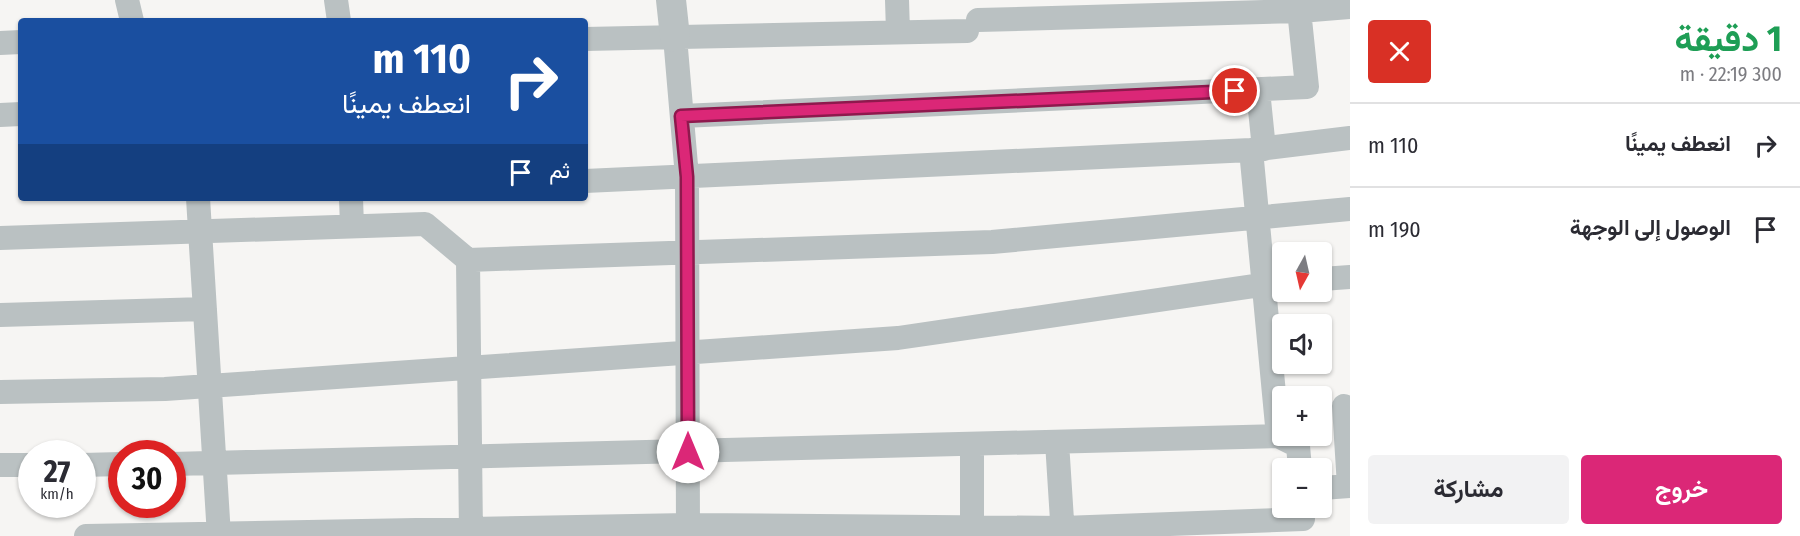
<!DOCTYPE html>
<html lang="ar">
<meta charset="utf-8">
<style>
body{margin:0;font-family:"Fira Sans Condensed",Vazirmatn,sans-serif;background:#f2f2f3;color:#2b2b33;direction:rtl;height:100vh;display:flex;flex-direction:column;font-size:22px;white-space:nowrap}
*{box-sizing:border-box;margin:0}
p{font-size:20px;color:#7c7c81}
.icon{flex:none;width:33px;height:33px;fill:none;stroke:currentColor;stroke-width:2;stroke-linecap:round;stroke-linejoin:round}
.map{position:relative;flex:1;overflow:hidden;direction:ltr}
.side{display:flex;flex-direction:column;background:#fff;width:450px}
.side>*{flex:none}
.banner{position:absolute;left:18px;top:18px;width:570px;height:183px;border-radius:6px;box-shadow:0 2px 4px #0004;direction:rtl;background:#1a4fa0;color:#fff;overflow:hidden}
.needle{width:39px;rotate:188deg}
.controls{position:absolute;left:1272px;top:242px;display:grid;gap:12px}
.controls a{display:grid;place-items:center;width:60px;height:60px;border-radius:6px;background:#fff;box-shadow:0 2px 4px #0004;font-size:30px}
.speed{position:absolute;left:18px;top:440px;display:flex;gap:12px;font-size:30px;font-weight:700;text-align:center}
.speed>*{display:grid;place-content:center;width:78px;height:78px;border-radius:50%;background:#fff;box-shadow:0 2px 4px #0004;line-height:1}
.speed small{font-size:15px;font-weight:400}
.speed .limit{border:9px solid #d22;background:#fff;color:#111}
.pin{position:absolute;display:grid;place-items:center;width:51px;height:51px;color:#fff;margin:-26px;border:3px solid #fff;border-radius:50%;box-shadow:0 2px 6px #0007}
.me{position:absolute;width:66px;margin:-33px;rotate:0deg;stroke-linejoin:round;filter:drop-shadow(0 0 4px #0008)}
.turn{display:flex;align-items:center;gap:21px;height:126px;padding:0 18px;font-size:27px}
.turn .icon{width:78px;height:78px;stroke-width:2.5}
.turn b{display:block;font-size:42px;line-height:51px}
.then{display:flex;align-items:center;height:57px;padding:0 18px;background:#0003;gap:12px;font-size:22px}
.round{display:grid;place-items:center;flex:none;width:63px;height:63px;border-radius:6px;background:#f2f2f3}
.summary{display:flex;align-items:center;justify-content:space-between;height:102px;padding:0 18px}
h1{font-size:36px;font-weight:700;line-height:45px;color:#1e9e55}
.button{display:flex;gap:12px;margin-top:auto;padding:12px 18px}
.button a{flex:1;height:69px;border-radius:6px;background:#db2777;color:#fff;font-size:24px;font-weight:700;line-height:69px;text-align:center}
.button a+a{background:#f2f2f3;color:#2b2b33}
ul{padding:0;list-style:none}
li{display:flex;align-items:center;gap:18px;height:84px;padding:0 18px;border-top:2px solid #e1e1e2}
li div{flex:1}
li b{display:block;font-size:22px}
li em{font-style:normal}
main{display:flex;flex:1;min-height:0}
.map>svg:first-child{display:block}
</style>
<main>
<section class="side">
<div class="summary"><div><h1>1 دقيقة</h1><p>300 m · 22:19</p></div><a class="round" style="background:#d93025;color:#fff"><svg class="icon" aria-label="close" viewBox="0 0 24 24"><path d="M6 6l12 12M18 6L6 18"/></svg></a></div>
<ul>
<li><svg class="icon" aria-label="right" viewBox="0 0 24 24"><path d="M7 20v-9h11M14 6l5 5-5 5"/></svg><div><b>انعطف يمينًا</b></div><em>110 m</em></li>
<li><svg class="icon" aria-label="arrive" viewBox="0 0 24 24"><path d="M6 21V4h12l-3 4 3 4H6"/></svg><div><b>الوصول إلى الوجهة</b></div><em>190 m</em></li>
</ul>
<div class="button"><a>خروج</a><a>مشاركة</a></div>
</section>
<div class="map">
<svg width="1350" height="536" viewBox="0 0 1350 536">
<rect width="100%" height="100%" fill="#f6f5f3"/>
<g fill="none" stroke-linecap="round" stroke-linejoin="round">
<path stroke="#bac1c2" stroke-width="24" d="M127 0 132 21
M336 0 339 21
M897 0 898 32
M978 20 1300 11 1350 7
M675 37 687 177 688 536
M585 39 967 31
M0 43 21 42
M1258 90 1264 149
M0 115 21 114
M682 116 1307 87 1298 0
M1251 150 1278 436
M585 181 1251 150 1350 138
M198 198 219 536
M351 198 352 226
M0 238 425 224 468 260 992 242 1350 209
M468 260 471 536
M1322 279 1350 277
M0 315 205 309
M0 392 165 389 898 338 1282 282
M1344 406 1349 486
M1057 442 1063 536
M972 444V527
M172 464 1278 436 1298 446 1300 468
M0 465H32
M82 465 122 464
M1322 488 1350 486
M86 536 688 525 1063 528 1303 519"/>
<path stroke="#bac1c2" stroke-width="30" d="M671 0 675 37"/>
</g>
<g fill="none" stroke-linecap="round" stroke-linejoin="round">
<g stroke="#8e194d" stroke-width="15">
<path id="route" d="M688 452 687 177 681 116 1235 91"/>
</g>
<use href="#route" stroke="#db2777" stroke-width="10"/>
</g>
</svg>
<div class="controls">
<a><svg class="needle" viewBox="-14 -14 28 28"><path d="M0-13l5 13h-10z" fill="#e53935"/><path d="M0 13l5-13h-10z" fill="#7c7c81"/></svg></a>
<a><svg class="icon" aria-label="sound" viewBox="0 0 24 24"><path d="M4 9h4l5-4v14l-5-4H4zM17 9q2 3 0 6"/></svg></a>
<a>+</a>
<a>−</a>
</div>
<div class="speed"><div>27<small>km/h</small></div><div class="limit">30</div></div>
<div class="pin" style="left:1235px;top:91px;background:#d93025"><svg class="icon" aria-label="arrive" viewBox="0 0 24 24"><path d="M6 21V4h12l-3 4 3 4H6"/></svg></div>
<svg class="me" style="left:688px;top:452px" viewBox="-20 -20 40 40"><circle r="19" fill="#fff"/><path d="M0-13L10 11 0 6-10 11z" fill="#db2777"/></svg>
<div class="banner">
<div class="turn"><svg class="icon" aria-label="right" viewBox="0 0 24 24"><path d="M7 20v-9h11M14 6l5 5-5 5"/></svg><div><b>110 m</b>انعطف يمينًا</div></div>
<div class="then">ثم<svg class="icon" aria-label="arrive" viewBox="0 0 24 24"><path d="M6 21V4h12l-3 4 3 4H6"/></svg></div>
</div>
</div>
</main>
